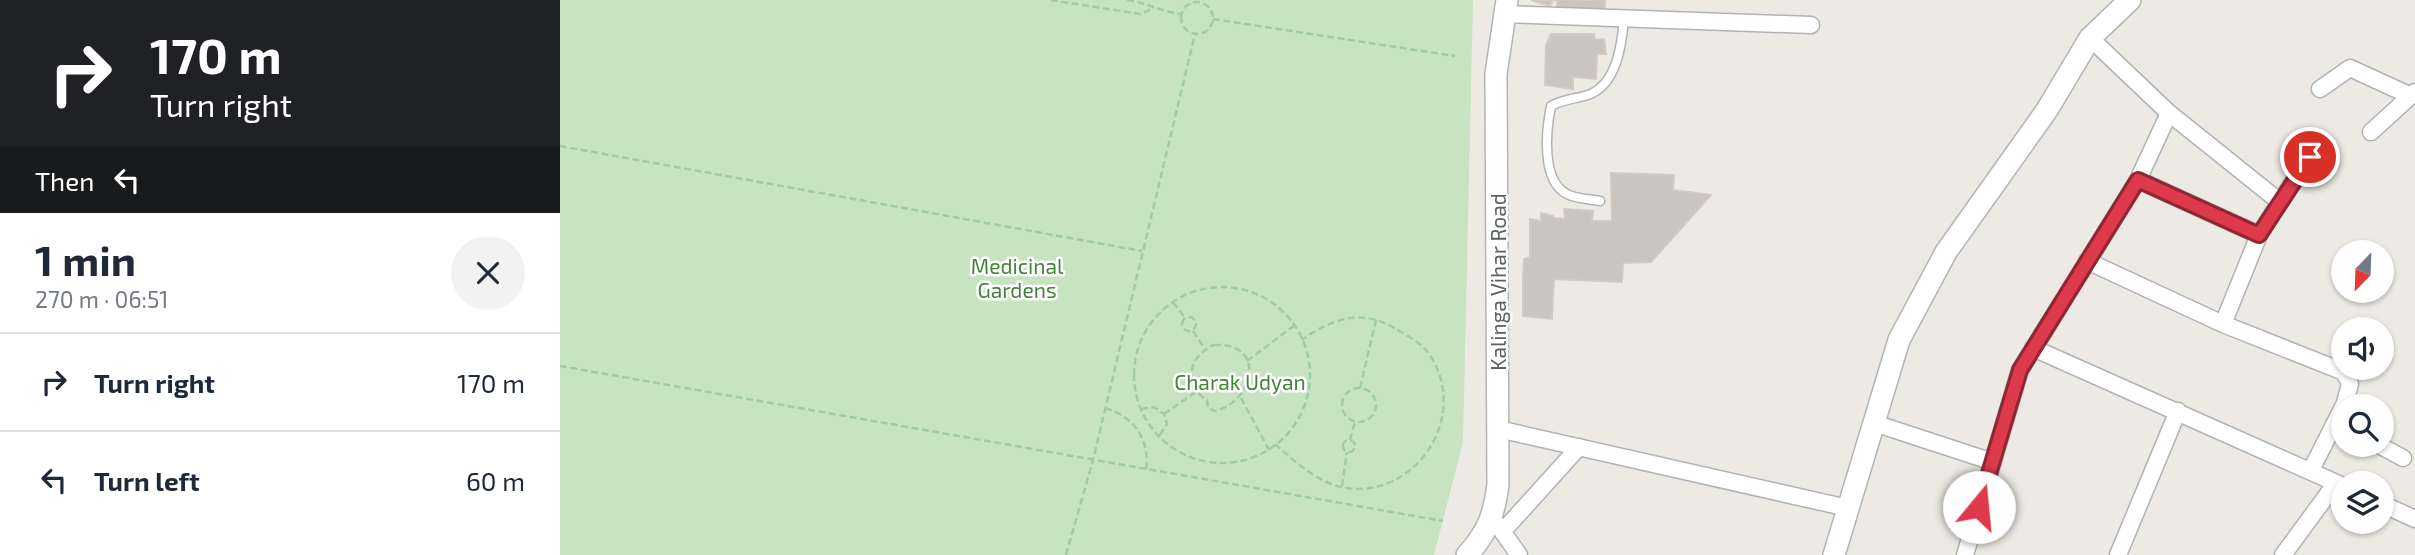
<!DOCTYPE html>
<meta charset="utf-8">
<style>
body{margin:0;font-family:"Exo 2",sans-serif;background:#f2f2f3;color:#1f2937;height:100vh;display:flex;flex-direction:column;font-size:26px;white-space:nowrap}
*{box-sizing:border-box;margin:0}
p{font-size:23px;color:#747a83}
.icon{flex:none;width:38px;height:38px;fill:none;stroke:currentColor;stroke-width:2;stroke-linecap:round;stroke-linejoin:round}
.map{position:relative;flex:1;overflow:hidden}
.sheet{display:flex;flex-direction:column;background:#fff;width:560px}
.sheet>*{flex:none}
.banner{background:#202124;color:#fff;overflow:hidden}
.needle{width:46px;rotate:203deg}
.tools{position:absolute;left:1771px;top:240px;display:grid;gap:14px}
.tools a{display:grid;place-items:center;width:63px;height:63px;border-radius:50%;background:#fff;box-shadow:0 2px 5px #0004;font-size:35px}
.pin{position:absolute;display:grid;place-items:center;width:60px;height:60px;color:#fff;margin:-30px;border:4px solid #fff;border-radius:50%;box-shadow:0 2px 7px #0007}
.me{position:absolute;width:77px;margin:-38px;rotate:17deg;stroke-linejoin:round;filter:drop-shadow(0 0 5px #0008)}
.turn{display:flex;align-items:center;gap:24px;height:147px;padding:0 35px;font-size:32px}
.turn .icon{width:91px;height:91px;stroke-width:2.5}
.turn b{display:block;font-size:49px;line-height:60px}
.then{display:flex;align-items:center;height:66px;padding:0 35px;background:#0003;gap:14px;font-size:26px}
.round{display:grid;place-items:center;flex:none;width:74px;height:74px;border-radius:37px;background:#f2f2f3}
.head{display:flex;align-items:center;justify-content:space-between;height:119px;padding:0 35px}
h1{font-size:42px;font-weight:700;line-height:52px}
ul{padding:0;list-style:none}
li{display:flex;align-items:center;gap:21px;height:98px;padding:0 35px;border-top:2px solid #e0e1e3}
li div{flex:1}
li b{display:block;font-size:26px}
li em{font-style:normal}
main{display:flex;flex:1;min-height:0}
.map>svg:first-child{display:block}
</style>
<main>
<section class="sheet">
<div class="banner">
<div class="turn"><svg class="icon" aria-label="right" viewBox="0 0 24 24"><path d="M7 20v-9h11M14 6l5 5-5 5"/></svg><div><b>170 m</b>Turn right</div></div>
<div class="then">Then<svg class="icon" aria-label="left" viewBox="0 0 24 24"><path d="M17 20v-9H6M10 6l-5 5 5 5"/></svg></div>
</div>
<div class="head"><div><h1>1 min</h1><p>270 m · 06:51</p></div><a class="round"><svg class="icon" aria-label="close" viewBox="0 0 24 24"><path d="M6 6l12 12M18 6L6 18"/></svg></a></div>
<ul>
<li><svg class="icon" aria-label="right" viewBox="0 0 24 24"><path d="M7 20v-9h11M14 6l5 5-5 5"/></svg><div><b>Turn right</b></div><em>170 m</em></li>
<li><svg class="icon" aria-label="left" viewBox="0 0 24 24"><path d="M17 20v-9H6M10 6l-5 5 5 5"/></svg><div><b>Turn left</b></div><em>60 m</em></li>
</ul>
</section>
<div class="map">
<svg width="1855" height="555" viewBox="0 0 1855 555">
<rect width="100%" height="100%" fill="#edeae4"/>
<path fill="#c8e3c2" d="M0 0H913L903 442 874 555H0Z"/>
<path fill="#c9c5c1" stroke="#d2cac3" stroke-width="2" d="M971 0H1045L1044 15 996 10 998 1 993 0 990 6Z
M991 34H1034L1035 40 1044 39 1046 54H1037L1036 79 1013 77V89L985 85 986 45Z
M1051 173 1114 175 1113 190 1151 195 1091 262 1063 263 1062 282 994 279 992 319 963 316V278L964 259 970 257V219L981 221V213L993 216 992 218 1005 219 1004 209 1033 211 1032 221H1052Z"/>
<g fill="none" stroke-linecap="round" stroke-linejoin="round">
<g stroke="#afb3b6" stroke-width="11">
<path id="lane" d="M1040 201C1030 199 1016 199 1007 194 981 181 986 130 991 106 1004 99 1015 99 1028 95 1057 85 1062 44 1064 18"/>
</g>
<g stroke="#afb3b6" stroke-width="19">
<path id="street" d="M943 14 1251 25
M1530 38 1609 113 1720 202 1699 235 1578 180
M1760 89 1790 68 1851 96
M1811 132 1855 92
M1720 202 1750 157
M1527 261 1663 324 1699 235
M1663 324 1784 372 1790 384 1784 406
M1473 348 1783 486
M1314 423 1433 462
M938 429 1288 508
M1817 444 1843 458
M1751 470 1783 407
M1822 504 1855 519
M937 524 959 555
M944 530 1019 447
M1405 555 1460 370 1578 180 1609 113
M1558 555 1618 411
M1723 555 1776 483"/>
</g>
<g stroke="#b0b5b8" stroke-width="24">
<path id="secondary" d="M907 555C928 532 934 515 938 485L936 74 947 0
M1274 555 1339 340 1386 252 1487 110 1530 38 1570 0"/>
</g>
<path stroke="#a0cba4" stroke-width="2.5" stroke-dasharray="7 3.5" stroke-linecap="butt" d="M491 0 580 14 592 9
M567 0C586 3 601 11 620 14
M621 18a16 16 0 1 1 32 0a16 16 0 1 1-32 0Z
M653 19 895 56
M0 146 582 251
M574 375a88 88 0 1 1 176 0a88 88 0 1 1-176 0Z
M613 302 626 319
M622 324a7 7 0 1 1 14 0a7 7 0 1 1-14 0Z
M633 331 645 349
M654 345C707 342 695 401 655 411L648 408 647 400C622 385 629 355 654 345Z
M687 361 735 325
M0 366 883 521
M800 388 816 320
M782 405a17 17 0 1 1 34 0a17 17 0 1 1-34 0Z
M681 398 709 450
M545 408C575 417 590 440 586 471
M581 409 594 407 604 414 607 424 599 436
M604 414 636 392
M783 446a6 6 0 1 1 12 0a6 6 0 1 1-12 0Z
M790 440 795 422
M715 444C733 460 754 479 777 486 851 506 913 418 869 354 860 341 844 334 831 326 799 309 769 320 742 340
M782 486 787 452
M506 555 533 460 635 34"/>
<use href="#lane" stroke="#fff" stroke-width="8"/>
<use href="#street" stroke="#fff" stroke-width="16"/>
<use href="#secondary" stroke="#fff" stroke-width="21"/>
</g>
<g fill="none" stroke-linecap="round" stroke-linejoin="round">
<g stroke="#902631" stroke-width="18">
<path id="route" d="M1419 507 1460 370 1578 180 1699 235 1750 157"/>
</g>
<use href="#route" stroke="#de3a4b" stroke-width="12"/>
</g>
<g text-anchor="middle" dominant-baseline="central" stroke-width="5" stroke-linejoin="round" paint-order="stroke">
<g font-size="21" fill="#45833b" stroke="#fff">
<text x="457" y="265">Medicinal<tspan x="457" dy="24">Gardens</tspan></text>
<text x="680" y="381">Charak Udyan</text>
</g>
<g font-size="21" fill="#5c6164" stroke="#fff">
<text transform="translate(937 282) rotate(-90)">Kalinga Vihar Road</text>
</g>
</g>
</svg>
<div class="tools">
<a><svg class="needle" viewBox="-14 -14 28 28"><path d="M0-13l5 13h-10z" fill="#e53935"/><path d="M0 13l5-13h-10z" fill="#747a83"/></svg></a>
<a><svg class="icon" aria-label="sound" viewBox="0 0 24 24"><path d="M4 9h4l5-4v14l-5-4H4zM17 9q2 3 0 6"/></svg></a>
<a><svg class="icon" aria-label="search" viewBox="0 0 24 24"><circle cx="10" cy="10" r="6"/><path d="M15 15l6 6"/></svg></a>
<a><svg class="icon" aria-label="layers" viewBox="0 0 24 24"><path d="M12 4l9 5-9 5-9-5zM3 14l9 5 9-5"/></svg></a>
</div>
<div class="pin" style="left:1750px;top:157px;background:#d93025"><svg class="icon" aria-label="arrive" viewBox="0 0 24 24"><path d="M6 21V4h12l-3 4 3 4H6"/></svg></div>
<svg class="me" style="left:1419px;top:507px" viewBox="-20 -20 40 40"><circle r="19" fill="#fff"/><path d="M0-13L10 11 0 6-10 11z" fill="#de3a4b"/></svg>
</div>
</main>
